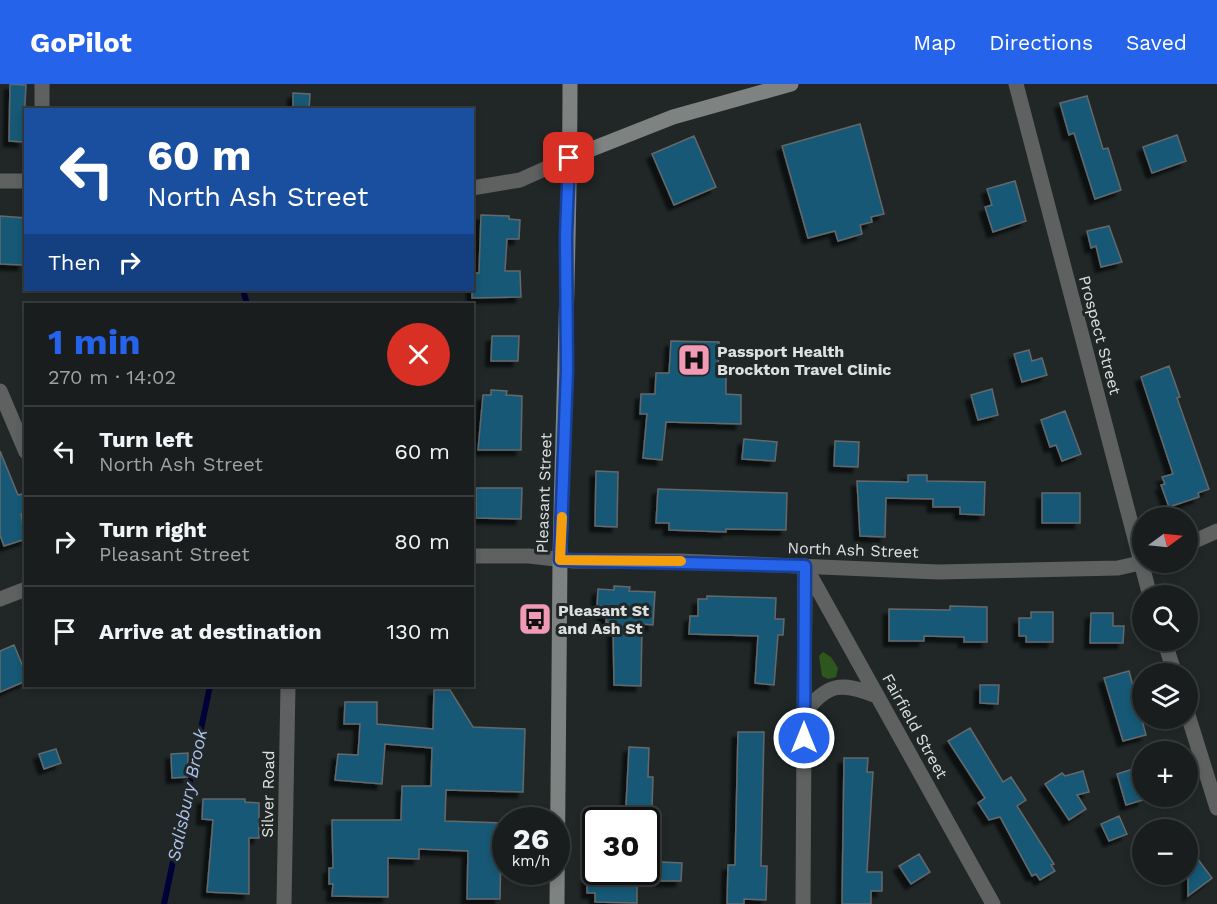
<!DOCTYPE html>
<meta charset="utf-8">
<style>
body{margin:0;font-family:"Work Sans",sans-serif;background:#262a2a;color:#f1f3f6;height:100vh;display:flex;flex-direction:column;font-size:22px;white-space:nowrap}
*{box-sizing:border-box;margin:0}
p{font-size:20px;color:#9fa2a4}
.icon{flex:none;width:33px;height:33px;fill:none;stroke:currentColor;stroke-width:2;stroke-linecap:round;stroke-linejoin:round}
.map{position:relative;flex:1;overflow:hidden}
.panel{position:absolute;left:24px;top:219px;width:450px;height:384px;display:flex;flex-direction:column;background:#191d1d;border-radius:0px;box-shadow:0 3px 9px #0003,0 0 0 2px #373b3b}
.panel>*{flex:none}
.banner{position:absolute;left:24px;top:24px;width:450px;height:183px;border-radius:0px;box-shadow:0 3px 9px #0003,0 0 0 2px #373b3b;background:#1a4fa0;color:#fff;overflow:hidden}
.needle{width:39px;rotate:75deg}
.buttons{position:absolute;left:1132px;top:423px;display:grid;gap:12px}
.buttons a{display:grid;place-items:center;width:66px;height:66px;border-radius:50%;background:#191d1d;box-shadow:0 3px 9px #0003,0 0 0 2px #373b3b;font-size:30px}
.speed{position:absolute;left:492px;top:723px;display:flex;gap:12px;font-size:30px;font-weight:700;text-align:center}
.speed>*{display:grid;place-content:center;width:78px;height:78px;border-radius:50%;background:#191d1d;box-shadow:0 3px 9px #0003,0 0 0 2px #373b3b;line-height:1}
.speed small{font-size:15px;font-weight:400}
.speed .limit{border:3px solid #111;border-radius:9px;background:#fff;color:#111}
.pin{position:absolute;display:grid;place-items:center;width:51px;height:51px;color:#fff;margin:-26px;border-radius:12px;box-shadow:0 3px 9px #0006}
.me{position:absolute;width:66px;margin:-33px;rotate:0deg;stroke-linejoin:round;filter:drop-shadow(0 0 4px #0008)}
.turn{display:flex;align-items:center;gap:21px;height:126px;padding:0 24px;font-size:27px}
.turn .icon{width:78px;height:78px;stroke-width:2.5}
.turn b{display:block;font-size:42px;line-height:51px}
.then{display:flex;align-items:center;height:57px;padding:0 24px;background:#0003;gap:12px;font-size:22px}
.round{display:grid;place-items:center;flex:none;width:63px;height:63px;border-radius:32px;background:#262a2a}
.head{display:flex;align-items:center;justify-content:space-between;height:102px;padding:0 24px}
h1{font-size:36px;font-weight:700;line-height:45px;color:#2563eb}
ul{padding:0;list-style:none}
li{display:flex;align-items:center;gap:18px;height:90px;padding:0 24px;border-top:2px solid #373b3b}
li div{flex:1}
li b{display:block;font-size:22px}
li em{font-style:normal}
header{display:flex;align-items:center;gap:36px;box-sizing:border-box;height:84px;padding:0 30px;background:#2563eb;color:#fff}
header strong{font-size:28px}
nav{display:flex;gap:33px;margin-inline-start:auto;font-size:21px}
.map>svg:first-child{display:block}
</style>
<header>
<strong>GoPilot</strong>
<nav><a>Map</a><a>Directions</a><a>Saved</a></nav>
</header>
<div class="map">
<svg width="1217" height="820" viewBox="0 0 1217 820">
<defs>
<filter id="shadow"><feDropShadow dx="-5.5" dy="5.5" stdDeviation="1.5" flood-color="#0009"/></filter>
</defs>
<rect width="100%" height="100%" fill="#212727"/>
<path fill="#2e571d" d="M823 568 831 573 838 584 836 593 828 595 822 592 819 572Z"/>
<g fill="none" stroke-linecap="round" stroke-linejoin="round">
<path stroke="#000137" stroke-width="6" d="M243 206 247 220
M164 820 210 602"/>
</g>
<path fill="#185874" stroke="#64686b" stroke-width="1.5" filter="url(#shadow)" d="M10 0 26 1 23 58 9 57Z
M293 9 310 10 309 26H293Z
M1087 12 1103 65 1108 64 1121 106 1095 115 1074 49 1069 51 1060 19Z
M860 40 884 130 871 133 872 138 860 141 862 150 838 157 835 147 808 154 782 62Z
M1177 51 1186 77 1152 89 1143 63Z
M694 52 716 103 674 121 652 70Z
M1015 97 1026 137 993 148 985 123 992 121 987 105Z
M481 131 509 132V135L520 136 519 155H507L505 187H520L521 213 472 214V189H479Z
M0 132 26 134 23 181 0 180Z
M1109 142 1122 178 1101 183 1096 162 1091 164 1087 147Z
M492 252H519L518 277H491Z
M671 257 719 258 718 290H726V310L741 311V340L666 338 662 376 643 374 647 330H640L641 310H655L656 289H669Z
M1029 266 1032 277 1042 274 1047 291 1022 298 1014 270Z
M1169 282 1180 313 1177 314 1209 405 1198 409 1199 413 1169 423 1161 401 1165 400 1162 393 1173 390 1141 293Z
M992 305 998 331 978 336 971 311Z
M491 306 507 307 506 311 522 312 521 366H478L483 311H491Z
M1065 327 1081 370 1062 377 1056 361 1050 363 1041 336Z
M744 355 777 358 775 377 742 375Z
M835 357 859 358 858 383 834 382Z
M0 367 18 411 26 409V429L21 430 26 455 4 462 0 451Z
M596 387 618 388 617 443 595 442Z
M908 391H927V397L985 398 984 431 960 430V423H933V415L886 414 885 453 860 452 857 397 908 398Z
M476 404H522L521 435 476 434Z
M658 405 787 409 786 446 726 445V448L669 446V439H656Z
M1042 409H1080V439H1042Z
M614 502 630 503 629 507 655 508 653 541 642 540 641 602 614 601 613 539 606 538V532H603V522H597L598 505 614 506Z
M707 512 776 514 775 535H784L783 551H778L774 601 755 599 758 552 689 550 690 532H698V515H707Z
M950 522 987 523V558H964V553L924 552V557H889V525L950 526Z
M1031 528H1053V558H1026V552H1019V534H1031Z
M1091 529H1113V542H1124L1123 559H1090Z
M14 561 26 590V597L0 608V567Z
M1129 587 1146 651 1123 657 1104 594Z
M980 601H999L998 620 980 619Z
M434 606H450L473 643 525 645 523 708 446 706 445 737 504 739 503 765H501L500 815H467L468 767 419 765V775L388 774V813L332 812 333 800H329V784H333L332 736H401L402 702H431L432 664 385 660 382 700 335 696 338 670 358 671 360 640H344L345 618H377V640L433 645Z
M970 644 1003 698 1011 693 1026 716 1017 722 1054 780 1051 781 1055 787 1040 796 1036 790 1032 792 1000 733 989 736 978 719 985 714 948 657Z
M738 648H764L761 782H767L766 816 744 815V820H727L728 781H735Z
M629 663 649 664 648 693H653L652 723 626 722Z
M56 665 61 679 44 685 39 670Z
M188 669V693L172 694 171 670Z
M844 674H868L867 688H873L867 788H882V807H871V820H842Z
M1136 684 1138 691 1143 689V716L1126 721 1117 690Z
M1083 687 1089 708 1077 711 1086 725 1069 736 1045 700 1062 689 1065 692Z
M203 715H245V718L259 719V754H249V810L207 808 213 736 202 735Z
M1119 732 1127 750 1109 757 1101 740Z
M1188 762 1212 794 1188 812Z
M919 770 930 788 911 800 899 782Z
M661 778 682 779 681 797H661Z
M595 788H637V819L595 818V809H587V793L595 794Z"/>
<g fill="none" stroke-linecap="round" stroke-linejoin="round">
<path stroke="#5e6160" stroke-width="15" d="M42 26V0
M0 97H26
M472 104 520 96 569 74
M0 307 26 368
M1188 460 1217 447
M805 482 993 820
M804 630C827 598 842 598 877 612
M284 820 288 602
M803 820 805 485"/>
<path stroke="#5e6160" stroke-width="15" d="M1016 0 1150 512
M472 472H529L574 477H679L938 488 1118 484 1140 479
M0 515 26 505
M1164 556 1175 590
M1188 631 1217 724"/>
<path stroke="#7e8280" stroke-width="15" d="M569 74 673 33 791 0
M557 820C559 705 558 590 560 476 563 317 570 159 570 0"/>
</g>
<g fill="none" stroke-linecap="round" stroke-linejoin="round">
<g stroke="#184099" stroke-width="15">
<path id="route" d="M569 74 566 152 567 286 560 476 805 482 804 654"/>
</g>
<use href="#route" stroke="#2563eb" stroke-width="10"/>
<path stroke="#f59e0b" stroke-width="10" d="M562 433 560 476 681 477"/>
</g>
<defs>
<g id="hospital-square" transform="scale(1.725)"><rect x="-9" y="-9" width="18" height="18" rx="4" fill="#f09ab6" stroke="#212727"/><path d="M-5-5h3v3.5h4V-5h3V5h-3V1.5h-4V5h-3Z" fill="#111"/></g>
<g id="bus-square" transform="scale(1.725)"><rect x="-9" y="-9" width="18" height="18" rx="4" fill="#f09ab6" stroke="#212727"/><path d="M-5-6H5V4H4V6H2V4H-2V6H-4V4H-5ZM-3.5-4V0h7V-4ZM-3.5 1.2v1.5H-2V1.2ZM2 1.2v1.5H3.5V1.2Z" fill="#111"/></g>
</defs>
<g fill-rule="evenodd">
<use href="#hospital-square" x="694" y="276"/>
<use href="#bus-square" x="535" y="535"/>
</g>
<g text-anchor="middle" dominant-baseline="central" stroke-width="6" stroke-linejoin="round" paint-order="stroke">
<g font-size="16" fill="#dde0e0" stroke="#212727">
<text transform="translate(1100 251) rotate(75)">Prospect Street</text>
<text transform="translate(544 409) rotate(-88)">Pleasant Street</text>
<text transform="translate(853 466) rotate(2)">North Ash Street</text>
<text transform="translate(915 642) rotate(61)">Fairfield Street</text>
<text transform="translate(268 710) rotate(-89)">Silver Road</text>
</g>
<g font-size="16" font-weight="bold" fill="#dde0e0" stroke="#212727" text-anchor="start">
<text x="717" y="267">Passport Health<tspan x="717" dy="18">Brockton Travel Clinic</tspan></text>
<text x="558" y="526">Pleasant St<tspan x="558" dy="18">and Ash St</tspan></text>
</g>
<g font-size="18" font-style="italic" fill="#adc2ec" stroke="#212727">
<text transform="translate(187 711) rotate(-78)">Salisbury Brook</text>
</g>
</g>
</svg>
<div class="buttons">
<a><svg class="needle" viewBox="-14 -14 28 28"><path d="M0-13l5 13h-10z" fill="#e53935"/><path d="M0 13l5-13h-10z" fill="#9fa2a4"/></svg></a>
<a><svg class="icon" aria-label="search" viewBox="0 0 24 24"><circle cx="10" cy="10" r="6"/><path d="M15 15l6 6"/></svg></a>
<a><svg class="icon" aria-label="layers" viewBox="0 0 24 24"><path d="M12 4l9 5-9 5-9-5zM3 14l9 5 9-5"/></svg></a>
<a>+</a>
<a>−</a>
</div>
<div class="speed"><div>26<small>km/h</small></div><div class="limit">30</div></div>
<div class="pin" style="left:569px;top:74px;background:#d93025"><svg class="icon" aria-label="arrive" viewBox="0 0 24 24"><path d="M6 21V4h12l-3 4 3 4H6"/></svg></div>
<svg class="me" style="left:804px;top:654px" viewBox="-20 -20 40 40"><circle r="17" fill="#2563eb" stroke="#fff" stroke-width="3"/><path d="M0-11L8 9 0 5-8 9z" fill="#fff"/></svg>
<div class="banner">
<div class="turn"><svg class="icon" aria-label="left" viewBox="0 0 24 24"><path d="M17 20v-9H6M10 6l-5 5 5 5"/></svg><div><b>60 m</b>North Ash Street</div></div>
<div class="then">Then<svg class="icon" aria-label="right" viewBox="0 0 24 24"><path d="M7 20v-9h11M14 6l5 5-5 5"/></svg></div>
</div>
<section class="panel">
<div class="head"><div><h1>1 min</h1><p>270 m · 14:02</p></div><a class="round" style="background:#d93025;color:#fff"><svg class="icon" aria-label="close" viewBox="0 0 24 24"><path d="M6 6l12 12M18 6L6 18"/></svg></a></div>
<ul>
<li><svg class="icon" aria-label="left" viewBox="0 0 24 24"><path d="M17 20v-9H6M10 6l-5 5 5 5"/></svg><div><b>Turn left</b><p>North Ash Street</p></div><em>60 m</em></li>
<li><svg class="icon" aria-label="right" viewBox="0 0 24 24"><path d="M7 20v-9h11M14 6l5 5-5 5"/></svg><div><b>Turn right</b><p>Pleasant Street</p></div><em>80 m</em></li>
<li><svg class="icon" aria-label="arrive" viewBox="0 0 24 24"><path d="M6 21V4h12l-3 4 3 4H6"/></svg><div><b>Arrive at destination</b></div><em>130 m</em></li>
</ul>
</section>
</div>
